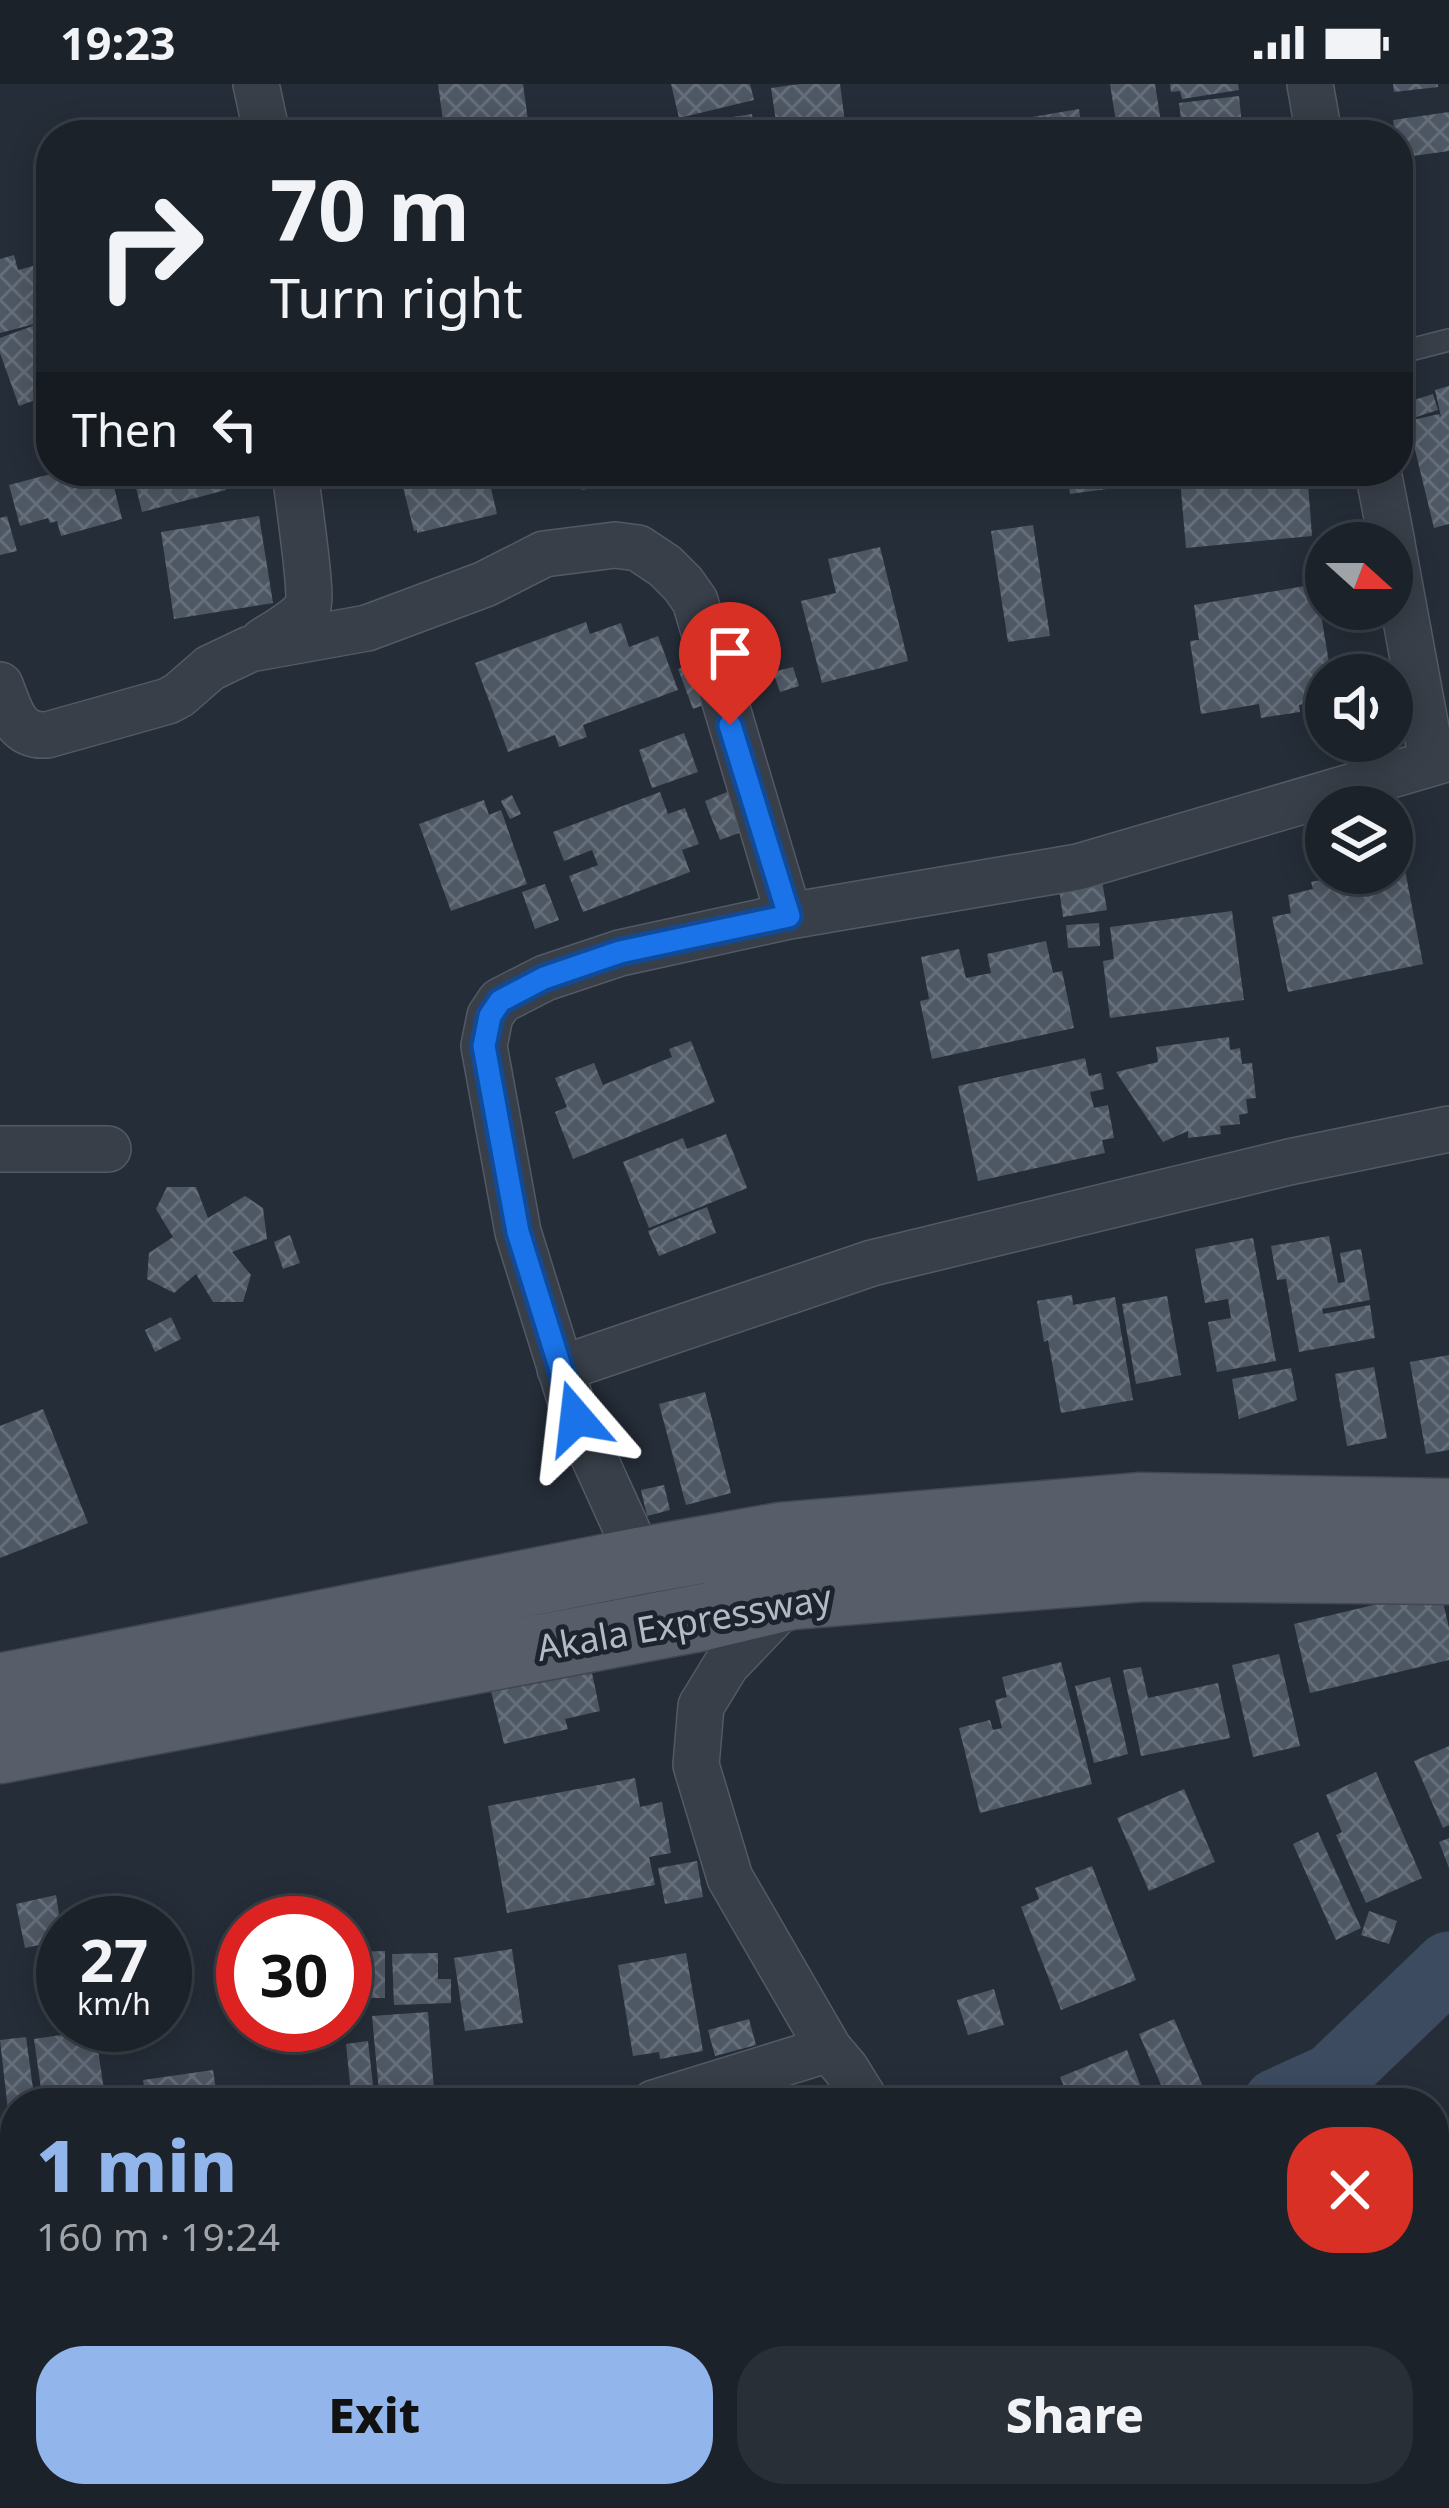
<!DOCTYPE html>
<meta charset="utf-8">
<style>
body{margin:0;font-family:"Noto Sans",sans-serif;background:#292f36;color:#f1f3f6;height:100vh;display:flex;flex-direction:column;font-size:45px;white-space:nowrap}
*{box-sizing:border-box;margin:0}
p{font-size:39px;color:#a0a4a8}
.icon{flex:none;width:66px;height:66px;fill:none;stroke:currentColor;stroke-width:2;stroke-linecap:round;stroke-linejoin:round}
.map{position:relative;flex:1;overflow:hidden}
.panel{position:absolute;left:0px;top:2004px;width:1449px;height:420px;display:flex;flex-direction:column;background:#1c222a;border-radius:48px 48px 0 0;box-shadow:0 6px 30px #0003,0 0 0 3px #3a3f47}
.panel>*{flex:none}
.hud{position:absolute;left:36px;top:36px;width:1377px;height:366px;border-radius:48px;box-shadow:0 6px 30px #0003,0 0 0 3px #3a3f47;background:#1c222a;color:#f1f3f6;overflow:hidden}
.needle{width:78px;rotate:111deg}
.fabs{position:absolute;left:1305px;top:438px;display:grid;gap:24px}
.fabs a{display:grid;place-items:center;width:108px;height:108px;border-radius:50%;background:#1c222a;box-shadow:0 6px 30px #0003,0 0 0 3px #3a3f47;font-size:60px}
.speed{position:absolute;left:36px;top:1812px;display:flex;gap:24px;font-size:60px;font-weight:700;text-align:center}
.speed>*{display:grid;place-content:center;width:156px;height:156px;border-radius:50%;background:#1c222a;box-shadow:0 6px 30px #0003,0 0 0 3px #3a3f47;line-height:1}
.speed small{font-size:30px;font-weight:400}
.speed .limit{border:18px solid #d22;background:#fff;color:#111}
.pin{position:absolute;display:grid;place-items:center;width:102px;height:102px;color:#fff;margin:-123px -51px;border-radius:50% 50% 50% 0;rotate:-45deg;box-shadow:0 0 12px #0007}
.pin .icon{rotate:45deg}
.me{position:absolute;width:132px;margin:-66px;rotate:343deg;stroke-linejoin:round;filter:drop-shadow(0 0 9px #0008)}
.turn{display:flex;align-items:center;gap:42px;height:252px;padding:0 36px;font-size:54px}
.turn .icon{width:156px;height:156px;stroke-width:2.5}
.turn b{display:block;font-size:84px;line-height:102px}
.then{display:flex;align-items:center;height:114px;padding:0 36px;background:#0003;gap:24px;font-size:45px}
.round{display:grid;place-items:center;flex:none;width:126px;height:126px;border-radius:48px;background:#292f36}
.head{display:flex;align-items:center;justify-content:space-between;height:204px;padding:0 36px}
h1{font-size:72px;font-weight:800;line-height:90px;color:#92b6eb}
.action{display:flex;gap:24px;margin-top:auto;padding:24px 36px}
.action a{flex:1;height:138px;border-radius:48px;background:#92b6eb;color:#111;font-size:48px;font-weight:800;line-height:138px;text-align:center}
.action a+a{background:#292f36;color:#f1f3f6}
.status{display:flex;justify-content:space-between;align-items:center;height:84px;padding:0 60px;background:#1c222a;direction:ltr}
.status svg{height:33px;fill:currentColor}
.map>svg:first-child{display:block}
</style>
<div class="status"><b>19:23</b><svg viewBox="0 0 49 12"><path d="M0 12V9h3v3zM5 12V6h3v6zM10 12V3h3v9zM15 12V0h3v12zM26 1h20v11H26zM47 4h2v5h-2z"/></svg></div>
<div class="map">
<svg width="1449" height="2424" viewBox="0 0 1449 2424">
<defs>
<pattern id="building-cross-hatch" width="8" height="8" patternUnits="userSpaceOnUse" patternTransform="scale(3)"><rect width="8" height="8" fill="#4e5864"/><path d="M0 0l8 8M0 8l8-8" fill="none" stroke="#656e79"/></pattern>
</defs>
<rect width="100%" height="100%" fill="#252d38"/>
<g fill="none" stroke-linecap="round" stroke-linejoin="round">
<path stroke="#3d4b60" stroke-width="69" d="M1277 2019 1332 1994 1449 1882
M47 2424 71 2409"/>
</g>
<path fill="url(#building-cross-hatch)" d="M438 0H523L530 51H445Z
M671 0H750L754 16 679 34Z
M800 0H840L846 46 817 51H778L771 4Z
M1110 0H1155L1163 51H1118Z
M1170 0H1238L1239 6 1182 15 1180 7 1171 8Z
M1393 0H1438V3L1394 8Z
M1239 12 1243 51H1183L1179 19Z
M1079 25 1083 51H1005L1003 38Z
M1449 28V67L1398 74V51H1395L1393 36Z
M752 30 755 51H670L669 43Z
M14 171 18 186 44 179 51 203V310L19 322 0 269V254L46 237 0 249V175Z
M1412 202 1416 221 1398 225V206Z
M1449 302V440L1434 444 1408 337 1439 330 1441 333 1435 306Z
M1433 310 1438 326 1410 335 1404 319Z
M62 387H110L122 435 61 452 57 437 50 439 48 434 20 442 9 401Z
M132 387H221L226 406 142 428Z
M399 387H487L497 430 417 449V446L414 447Z
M576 387H626V389L607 393 608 401 582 406Z
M1032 387H1134L1136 401 1070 410 1068 397 1034 402Z
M1265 387H1307L1312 452 1186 464 1180 395Z
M7 432 17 467 0 471V434Z
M259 432 273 519 174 535 161 448Z
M1033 441 1050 552 1008 558 991 447Z
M880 463 908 577 822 599 801 517 836 509 828 475Z
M1316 500 1331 591H1326V616L1299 621 1300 628 1261 634 1259 620 1201 630 1190 557 1199 556 1194 521Z
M586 538 590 550 621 539 629 563 658 552 678 606 583 641 587 653 559 663 555 651 508 668 475 579Z
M697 578 711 618 693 625 678 585Z
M793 583 799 602 780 608 773 588Z
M684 649 698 688 652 704 639 666Z
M732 706 747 746 720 756 705 717Z
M660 708 668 730 685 724 699 760 682 766 690 788 583 828 569 792 598 781 592 766 564 777 553 748Z
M512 711 521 730 510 735 501 717Z
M484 716 489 731 501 726 527 800 451 827 419 740Z
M1405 786 1423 880 1288 908 1272 833 1291 829 1288 811 1313 805 1311 798 1354 789H1367L1368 794Z
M1102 797 1107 826 1063 833 1059 804Z
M545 800 559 836 535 845 522 808Z
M1232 827 1244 916 1110 934 1103 877 1114 875 1110 843Z
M1099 839 1100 862 1068 864 1066 841Z
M1046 857 1053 889 1062 887 1074 944 932 975 920 917 929 915 921 873 959 865 966 894 991 889 987 870Z
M1229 953 1230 966 1240 964 1242 980 1252 979 1256 1014 1246 1015 1248 1029 1239 1031 1240 1040 1220 1042 1221 1050 1188 1054V1047L1163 1058 1116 988 1158 978 1156 963Z
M691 957 715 1018 573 1075 555 1028 567 1023 555 994 594 979 603 1001 672 973 669 965Z
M1085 974 1089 992 1101 989 1104 1005 1090 1008 1094 1024 1108 1021 1114 1054 1102 1056 1105 1069 978 1097 958 1002Z
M726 1050 747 1104 649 1144 623 1078 683 1054 687 1065Z
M167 1103H196L208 1134 245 1112 263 1124 267 1155 232 1168 251 1191 243 1218H213L196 1190 174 1209 147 1195 149 1169 173 1153 156 1125Z
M707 1123 716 1149 659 1172 648 1147Z
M290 1151 300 1179 283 1185 274 1158Z
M1329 1152 1338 1199 1345 1198 1340 1169 1361 1165 1370 1216 1322 1225 1323 1230 1370 1221 1375 1254 1299 1268 1286 1195 1277 1196 1271 1162Z
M1253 1154 1276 1277 1217 1288 1208 1238 1231 1234 1228 1215 1205 1219 1195 1165Z
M1072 1211 1073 1221 1115 1213 1133 1316 1061 1329 1048 1256 1044 1258 1037 1217Z
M1167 1212 1181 1291 1136 1300 1122 1220Z
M171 1233 181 1255 155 1268 145 1246Z
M1449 1271V1366L1426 1370 1410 1278Z
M1374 1283 1387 1354 1347 1362 1335 1290Z
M1291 1284 1297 1316 1239 1335 1232 1295Z
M705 1308 731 1409 686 1421 659 1320Z
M43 1325 88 1439 0 1474V1342Z
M664 1401 670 1426 647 1432 641 1406Z
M1440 1505 1449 1544V1576L1310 1609 1294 1540Z
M585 1556 600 1627 565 1635 568 1645 504 1660 486 1587Z
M1279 1570 1300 1662 1253 1673 1232 1581Z
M1061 1578 1092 1700 980 1729 959 1644 990 1636 993 1646 1002 1644 995 1616 1007 1613 1002 1593Z
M1141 1583 1148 1614 1218 1599 1230 1654 1141 1672 1123 1586Z
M1110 1593 1128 1670 1094 1679 1075 1602Z
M1449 1662V1741L1443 1744 1414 1677Z
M1376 1688 1422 1794 1366 1819 1336 1751 1342 1748 1326 1711Z
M635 1694 640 1723 662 1718 671 1769 649 1773 655 1801 507 1829 488 1722Z
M1184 1705 1215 1778 1149 1807 1117 1734Z
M1318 1748 1361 1844 1336 1856 1293 1760Z
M1449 1754V1784L1439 1758Z
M697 1777 703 1813 665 1820 658 1784Z
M1092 1782 1136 1896 1061 1926 1021 1823 1039 1815 1035 1804Z
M56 1811 63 1856 25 1864 16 1820Z
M1369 1827 1397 1837 1389 1860 1361 1851Z
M512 1865 523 1939 465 1947 454 1874Z
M385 1867V1914H354L353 1868Z
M438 1869V1895H451V1919L394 1921 392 1870Z
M686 1869 703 1967 660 1975 659 1968 633 1972 618 1881Z
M994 1905 1004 1941 968 1951 957 1916Z
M428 1928 435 2019H380L372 1932Z
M749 1935 756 1961 715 1972 708 1946Z
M1174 1935 1210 2019H1169L1139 1950Z
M95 1946 106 2019H43L34 1955Z
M26 1953 35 2019H15V2062H12L0 1956Z
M368 1957 375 2019H352L346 1960Z
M1127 1966 1147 2019H1071L1060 1993Z
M213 1986 218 2019H147L143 1996Z
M15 2192V2246L0 2249V2194Z
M15 2277V2334L0 2335V2278Z
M199 2409H268L270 2424H201Z
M280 2409H377V2412L282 2424Z"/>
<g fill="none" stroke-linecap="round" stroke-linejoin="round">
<g stroke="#545a64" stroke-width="24">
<path id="lane" d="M1398 269 1449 256"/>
</g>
<g stroke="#545a64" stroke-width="48">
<path id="street" d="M256 0 267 51
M1310 0 1319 51
M1378 387 1392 459
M1392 460 1432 677
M263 557C277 548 300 536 308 522 313 513 297 407 295 387
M0 601C10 626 15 653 47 651L168 617 179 611 210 584 250 565 367 544 485 500 544 470 615 461 638 464 665 482 683 500 695 517 789 832
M0 1065H108
M560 1285 872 1179 1289 1078 1449 1045
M639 1477 632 1457 576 1334 518 1148 484 962 490 932 500 917 545 894 620 869 789 832 1078 783 1449 674
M790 1514 726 1581 701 1622 696 1681 730 1794 829 1965 846 1985 867 2019
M654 2019 829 1965
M166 2409 167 2424
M531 2409 532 2424
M933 2424 937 2409"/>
</g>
<g stroke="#424852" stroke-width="69">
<path id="primary" d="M0 1603 639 1477 780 1452 1141 1422 1449 1428
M0 1666 704 1533 792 1512 1143 1484 1449 1487"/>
</g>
<use href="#lane" stroke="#383f49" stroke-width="21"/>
<use href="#street" stroke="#383f49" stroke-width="45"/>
<use href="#primary" stroke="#575e69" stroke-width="66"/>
</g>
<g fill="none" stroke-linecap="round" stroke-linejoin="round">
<g stroke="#114b97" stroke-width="30">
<path id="route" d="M576 1334 518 1148 484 962 490 932 500 917 544 894 620 868 789 832 730 641"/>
</g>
<use href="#route" stroke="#1a73e8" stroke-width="21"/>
</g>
<g text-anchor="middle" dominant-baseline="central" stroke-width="10" stroke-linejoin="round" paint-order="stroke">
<g font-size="36" fill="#b4bac5" stroke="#1e242e">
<text transform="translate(684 1538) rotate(-10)">Akala Expressway</text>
</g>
</g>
</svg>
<div class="fabs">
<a><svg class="needle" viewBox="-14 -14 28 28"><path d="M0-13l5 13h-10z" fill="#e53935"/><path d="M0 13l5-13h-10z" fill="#a0a4a8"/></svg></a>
<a><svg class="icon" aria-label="sound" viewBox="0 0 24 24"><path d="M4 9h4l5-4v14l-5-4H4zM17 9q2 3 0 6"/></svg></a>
<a><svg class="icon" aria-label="layers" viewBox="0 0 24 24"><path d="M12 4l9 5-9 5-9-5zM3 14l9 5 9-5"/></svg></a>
</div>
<div class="speed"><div>27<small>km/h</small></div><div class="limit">30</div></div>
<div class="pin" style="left:730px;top:641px;background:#d93025"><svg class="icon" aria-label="arrive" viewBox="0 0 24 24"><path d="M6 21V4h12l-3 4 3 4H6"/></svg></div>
<svg class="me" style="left:576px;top:1334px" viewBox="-20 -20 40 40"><path d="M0-17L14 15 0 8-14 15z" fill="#1a73e8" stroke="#fff" stroke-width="4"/></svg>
<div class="hud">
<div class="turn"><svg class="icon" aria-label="right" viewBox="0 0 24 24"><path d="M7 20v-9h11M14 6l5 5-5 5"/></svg><div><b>70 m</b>Turn right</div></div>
<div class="then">Then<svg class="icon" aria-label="left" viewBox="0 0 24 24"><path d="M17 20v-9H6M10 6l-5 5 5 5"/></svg></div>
</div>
<section class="panel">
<div class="head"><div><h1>1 min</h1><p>160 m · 19:24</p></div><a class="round" style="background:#d93025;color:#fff"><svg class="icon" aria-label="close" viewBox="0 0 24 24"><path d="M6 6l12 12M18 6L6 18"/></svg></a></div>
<div class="action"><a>Exit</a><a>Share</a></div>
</section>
</div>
